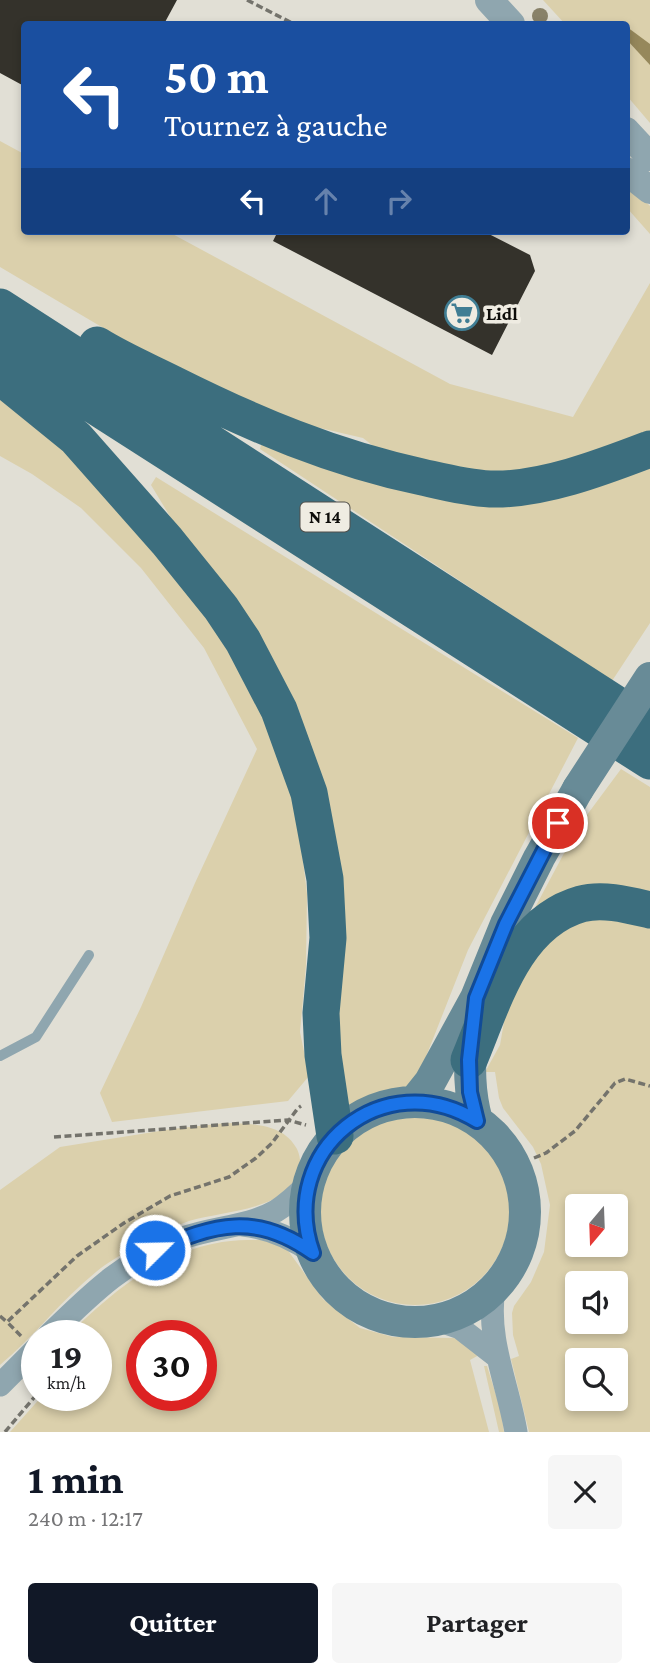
<!DOCTYPE html>
<html lang="fr">
<meta charset="utf-8">
<style>
body{margin:0;font-family:"Crimson Pro",serif;background:#f6f6f6;color:#202124;height:100vh;display:flex;flex-direction:column;font-size:26px;white-space:nowrap}
*{box-sizing:border-box;margin:0}
p{font-size:23px;color:#757577}
.icon{flex:none;width:38px;height:38px;fill:none;stroke:currentColor;stroke-width:2;stroke-linecap:round;stroke-linejoin:round}
.map{position:relative;height:1432px;overflow:hidden}
.panel{display:flex;flex-direction:column;background:#fff;flex:1}
.panel>*{flex:none}
.top-card{position:absolute;left:21px;top:21px;width:609px;height:214px;border-radius:7px;box-shadow:0 4px 10px #0003;background:#1a4fa0;color:#fff;overflow:hidden}
.needle{width:46px;rotate:199deg}
.buttons{position:absolute;left:565px;top:1194px;display:grid;gap:14px}
.buttons a{display:grid;place-items:center;width:63px;height:63px;border-radius:7px;background:#fff;box-shadow:0 4px 10px #0003;font-size:35px}
.speed{position:absolute;left:21px;top:1320px;display:flex;gap:14px;font-size:35px;font-weight:700;text-align:center}
.speed>*{display:grid;place-content:center;width:91px;height:91px;border-radius:50%;background:#fff;box-shadow:0 4px 10px #0003;line-height:1}
.speed small{font-size:18px;font-weight:400}
.speed .limit{border:10px solid #d22;background:#fff;color:#111}
.pin{position:absolute;display:grid;place-items:center;width:60px;height:60px;color:#fff;margin:-30px;border:4px solid #fff;border-radius:50%;box-shadow:0 2px 7px #0007}
.me{position:absolute;width:77px;margin:-38px;rotate:67deg;stroke-linejoin:round;filter:drop-shadow(0 0 5px #0008)}
.turn{display:flex;align-items:center;gap:24px;height:147px;padding:0 28px;font-size:32px}
.turn .icon{width:91px;height:91px;stroke-width:2.5}
.turn b{display:block;font-size:49px;line-height:60px}
.lanes{display:flex;align-items:center;height:66px;padding:0 28px;background:#0003;justify-content:center;gap:35px;direction:ltr}
.lanes .off{opacity:.35}
.round{display:grid;place-items:center;flex:none;width:74px;height:74px;border-radius:7px;background:#f6f6f6}
.headline{display:flex;align-items:center;justify-content:space-between;height:119px;padding:0 28px}
h1{font-size:42px;font-weight:700;line-height:52px;color:#111827}
.cta{display:flex;gap:14px;margin-top:auto;padding:14px 28px}
.cta a{flex:1;height:80px;border-radius:7px;background:#111827;color:#fff;font-size:28px;font-weight:700;line-height:80px;text-align:center}
.cta a+a{background:#f6f6f6;color:#202124}
.map>svg:first-child{display:block}
</style>
<div class="map">
<svg width="650" height="1432" viewBox="0 0 650 1432">
<rect width="100%" height="100%" fill="#e1dfd5"/>
<path fill="#dbd0ac" fill-rule="evenodd" d="M543 0H650V123L627 96 626 24H565Z
M0 141 24 154V231H167L450 384 573 417 650 283V434L582 459 487 477 377 449 363 438 307 425 227 395 139 349 0 267Z
M626 182 650 206V234L627 208Z
M0 394 85 470 168 563 229 651 261 713 283 767 298 819 307 894 306 965 300 1032 309 1076 288 1101 112 1122 100 1093 141 1007 195 883 257 749 204 648 141 568 81 508 32 474 0 456Z
M263 437 457 498 650 457V623L612 681 260 449Z
M156 477 578 738 468 950 416 1082C394 1095 369 1100 346 1112L333 1056V867L301 716 261 639 177 528 151 485Z
M621 769 650 787V898L530 917 578 827Z
M588 916 650 921V1432H529L511 1359 519 1356 513 1335 512 1313 514 1306 531 1282 544 1252 550 1205 541 1164 533 1147 503 1108 499 1098 495 1072H485L500 1045 505 1016 513 994 541 946ZM578 1206H616V1244H578ZM578 1283H616V1321H578ZM578 1360H616V1398H578Z
M320 1210a95 95 0 1 1 190 0a95 95 0 1 1-190 0Z
M226 1123C252 1124 283 1123 297 1149 301 1158 301 1166 298 1175 282 1211 223 1211 189 1221 172 1227 151 1236 136 1246 123 1254 108 1262 96 1272 61 1300 34 1337 0 1365V1190L60 1147 172 1129Z
M260 1240 284 1245 323 1299 360 1328 393 1337 454 1338 467 1344 479 1355 470 1360 489 1432H10L43 1395H96V1335H68C114 1291 157 1253 222 1242 235 1240 248 1240 260 1240ZM142 1335H201V1395H142Z
M484 1366H487L501 1411 504 1432H499Z"/>
<path fill="#96885b" d="M627 27 650 44V65L627 40Z"/>
<path fill="#34322b" d="M0 0H177L164 24H24V86L0 73Z
M278 231H483L530 255 535 271 492 355 273 241Z"/>
<g fill="none" stroke-linecap="round" stroke-linejoin="round">
<path stroke="#74736c" stroke-width="3.5" stroke-dasharray="7 3.5" stroke-linecap="butt" d="M247 0 294 24
M54 1137 288 1120 306 1125
M534 1158 546 1153 575 1131 615 1083 625 1079 650 1086
M0 1316 7 1322
M21 1336 7 1322 77 1256 124 1223 170 1196 229 1177 256 1158 272 1143 298 1108 301 1106
M5 1432 37 1394"/>
<path stroke="#8fa6af" stroke-width="10" d="M0 1056 36 1037 89 955"/>
<path stroke="#8fa6af" stroke-width="23" d="M243 1225C269 1228 291 1237 313 1253
M494 1289C486 1339 508 1384 516 1432
M437 1320 460 1328 496 1356
M49 1335C92 1293 125 1260 183 1238 214 1227 248 1227 276 1211 289 1203 299 1193 309 1183
M0 1385 37 1348"/>
<path stroke="#8fa6af" stroke-width="28" d="M489 0 511 24
M626 131 650 157
M626 171 650 190"/>
<path stroke="#688b97" stroke-width="32" d="M472 1036C469 1066 469 1092 477 1121
M305 1212a110 110 0 1 1 220 0a110 110 0 1 1-220 0Z
M414 1102 430 1082 476 998 506 924 539 858 578 789"/>
<path stroke="#3c6e7e" stroke-width="37" d="M0 307 650 726
M0 345 650 761
M97 345C121 360 147 371 173 384 253 424 333 458 422 477 444 482 467 488 490 489 541 491 603 467 650 449
M0 376 76 438 167 541 221 608 243 641 279 710 309 793 325 879 328 938 321 1013 323 1055 335 1136
M469 1060C493 1003 514 923 581 904 603 898 629 905 650 910"/>
<path stroke="#688b97" stroke-width="32" d="M578 789 650 678"/>
</g>
<circle fill="#888168" cx="540" cy="16" r="8"/>
<g fill="none" stroke-linecap="round" stroke-linejoin="round">
<g stroke="#114b97" stroke-width="18">
<path id="route" d="M155 1250C215 1224 256 1212 313 1253 276 1150 384 1063 477 1121L470 1092 469 1060 476 998 506 924 558 823"/>
</g>
<use href="#route" stroke="#1a73e8" stroke-width="12"/>
</g>
<defs>
<g id="supermarket-ring" transform="scale(1.75)"><circle r="9.5" fill="#efece2" stroke="#407e94" stroke-width="1.5"/><path d="M-6-5.5h2.5l.6 2H6L4.5 2H-2.5L-4.4-4H-6ZM-1.5 3.2a1.3 1.3 0 1 0 .1 0ZM3 3.2a1.3 1.3 0 1 0 .1 0Z" fill="#407e94"/></g>
</defs>
<g fill-rule="evenodd">
<use href="#supermarket-ring" x="462" y="313"/>
</g>
<g text-anchor="middle" dominant-baseline="central" stroke-width="7" stroke-linejoin="round" paint-order="stroke">
<rect fill="#efece2" stroke="#514f4a" stroke-width="2" x="300.5" y="502.5" width="49" height="29" rx="5"/>
<g font-size="18" font-weight="bold" fill="#0d0c09">
<text x="325" y="517">N 14</text>
</g>
<g font-size="19" font-weight="bold" fill="#0d0c09" stroke="#efece2" text-anchor="start">
<text x="486" y="313">Lidl</text>
</g>
</g>
</svg>
<div class="buttons">
<a><svg class="needle" viewBox="-14 -14 28 28"><path d="M0-13l5 13h-10z" fill="#e53935"/><path d="M0 13l5-13h-10z" fill="#757577"/></svg></a>
<a><svg class="icon" aria-label="sound" viewBox="0 0 24 24"><path d="M4 9h4l5-4v14l-5-4H4zM17 9q2 3 0 6"/></svg></a>
<a><svg class="icon" aria-label="search" viewBox="0 0 24 24"><circle cx="10" cy="10" r="6"/><path d="M15 15l6 6"/></svg></a>
</div>
<div class="speed"><div>19<small>km/h</small></div><div class="limit">30</div></div>
<div class="pin" style="left:558px;top:823px;background:#d93025"><svg class="icon" aria-label="arrive" viewBox="0 0 24 24"><path d="M6 21V4h12l-3 4 3 4H6"/></svg></div>
<svg class="me" style="left:155px;top:1250px" viewBox="-20 -20 40 40"><circle r="17" fill="#1a73e8" stroke="#fff" stroke-width="3"/><path d="M0-11L8 9 0 5-8 9z" fill="#fff"/></svg>
<div class="top-card">
<div class="turn"><svg class="icon" aria-label="left" viewBox="0 0 24 24"><path d="M17 20v-9H6M10 6l-5 5 5 5"/></svg><div><b>50 m</b>Tournez à gauche</div></div>
<div class="lanes"><svg class="icon" aria-label="left" viewBox="0 0 24 24"><path d="M17 20v-9H6M10 6l-5 5 5 5"/></svg><svg class="icon off" aria-label="ahead" viewBox="0 0 24 24"><path d="M12 20V5M6 11l6-6 6 6"/></svg><svg class="icon off" aria-label="right" viewBox="0 0 24 24"><path d="M7 20v-9h11M14 6l5 5-5 5"/></svg></div>
</div>
</div>
<section class="panel">
<div class="headline"><div><h1>1 min</h1><p>240 m · 12:17</p></div><a class="round"><svg class="icon" aria-label="close" viewBox="0 0 24 24"><path d="M6 6l12 12M18 6L6 18"/></svg></a></div>
<div class="cta"><a>Quitter</a><a>Partager</a></div>
</section>
